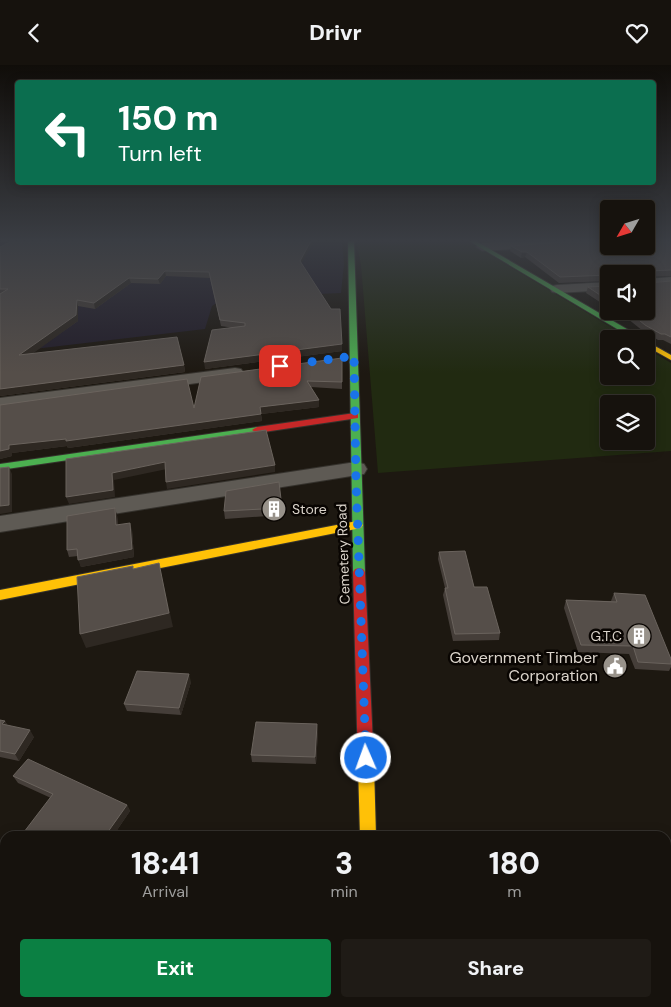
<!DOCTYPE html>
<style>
:root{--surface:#16120d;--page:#1f1b16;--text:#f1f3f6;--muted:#9e9e9d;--line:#35322e;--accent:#0b8043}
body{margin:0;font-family:"DM Sans",sans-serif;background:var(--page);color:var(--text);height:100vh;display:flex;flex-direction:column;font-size:19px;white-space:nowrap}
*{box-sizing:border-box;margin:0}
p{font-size:16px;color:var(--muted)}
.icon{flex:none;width:28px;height:28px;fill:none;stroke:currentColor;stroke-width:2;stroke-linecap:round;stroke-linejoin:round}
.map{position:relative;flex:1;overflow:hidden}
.sheet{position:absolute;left:0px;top:766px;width:671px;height:176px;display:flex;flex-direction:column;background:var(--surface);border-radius:15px 15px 0 0;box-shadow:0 2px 12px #0003,0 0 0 1px var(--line)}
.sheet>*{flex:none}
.hud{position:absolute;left:15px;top:15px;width:641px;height:105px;border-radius:5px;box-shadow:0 2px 12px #0003,0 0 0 1px var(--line);background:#0b6e4f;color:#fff;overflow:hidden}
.needle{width:32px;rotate:231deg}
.tools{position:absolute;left:600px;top:135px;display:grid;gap:10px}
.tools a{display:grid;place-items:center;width:55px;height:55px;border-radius:5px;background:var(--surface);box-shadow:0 2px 12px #0003,0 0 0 1px var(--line);font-size:25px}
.pin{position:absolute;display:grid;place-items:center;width:42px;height:42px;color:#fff;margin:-21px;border-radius:10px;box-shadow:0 2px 8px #0006}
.me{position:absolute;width:55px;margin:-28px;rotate:358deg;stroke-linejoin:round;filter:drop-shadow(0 0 4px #0008)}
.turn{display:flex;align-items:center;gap:18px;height:105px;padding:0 20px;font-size:22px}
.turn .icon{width:65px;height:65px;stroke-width:2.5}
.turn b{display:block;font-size:35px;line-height:42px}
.eta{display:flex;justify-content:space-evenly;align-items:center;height:85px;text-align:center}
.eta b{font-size:30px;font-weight:800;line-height:35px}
.action{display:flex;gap:10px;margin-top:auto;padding:10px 20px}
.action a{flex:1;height:58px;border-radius:5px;background:var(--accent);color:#fff;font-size:20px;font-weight:800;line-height:58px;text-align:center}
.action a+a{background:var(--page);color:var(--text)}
header{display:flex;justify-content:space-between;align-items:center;height:65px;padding:0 20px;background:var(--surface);font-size:22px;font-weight:800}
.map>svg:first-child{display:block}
.industrial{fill:#231e2a}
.green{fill:#212a11;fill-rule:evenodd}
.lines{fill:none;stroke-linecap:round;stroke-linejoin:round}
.street-casing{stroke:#35322d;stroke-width:2}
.fast-casing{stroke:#35322d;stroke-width:2}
.slow-casing{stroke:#35322d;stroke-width:2}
.jam-casing{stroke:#35322d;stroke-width:2}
.street{fill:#5e5a54;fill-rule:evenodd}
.fast{fill:#4caf50;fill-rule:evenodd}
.slow{fill:#ffc107;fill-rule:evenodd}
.jam{fill:#c62828;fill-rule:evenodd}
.wall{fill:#453e39}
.shaded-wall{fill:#2e2822}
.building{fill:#554e49;stroke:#6a635d}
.route{stroke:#1a73e8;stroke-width:9;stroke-dasharray:0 16.2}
.labels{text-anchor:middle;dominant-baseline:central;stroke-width:5;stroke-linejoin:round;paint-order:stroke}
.poi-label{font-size:14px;fill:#dbd4cb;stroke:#090502;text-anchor:start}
.street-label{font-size:14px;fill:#dbd4cb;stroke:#090502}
.near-poi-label{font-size:16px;fill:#dbd4cb;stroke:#090502;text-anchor:end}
</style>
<header><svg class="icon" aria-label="back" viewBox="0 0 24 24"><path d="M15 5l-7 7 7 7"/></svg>Drivr<svg class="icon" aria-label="heart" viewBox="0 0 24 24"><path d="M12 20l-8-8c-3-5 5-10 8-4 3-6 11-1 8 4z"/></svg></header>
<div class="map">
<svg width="671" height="942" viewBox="0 0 671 942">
<rect width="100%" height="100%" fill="#1d1811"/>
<!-- industrial -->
<path class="industrial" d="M0,176H342L344,199L341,228L225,233L212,241L205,264L0,288Z"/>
<!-- green -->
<path class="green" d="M356,176H467L631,274H609V311H646V283L671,298V386L378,408L361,200ZM609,339H646V376H609Z"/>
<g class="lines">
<defs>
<path id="street" d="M514,176H580L574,180L482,186L476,182L482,178Z
M671,212V220L646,222V214Z
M609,217V225L557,228L552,227L550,224L552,221L557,220Z
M235,303L241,304L244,308L241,312L0,345V333Z
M356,397L364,399L367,404L364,409L0,467V451Z"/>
<path id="fast" d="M348,176H354L365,507L363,510H355L353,507Z
M469,176H476L644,274H634Z
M257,362L262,365L260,367L0,405V399Z
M365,938H385L386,942H366Z"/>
<path id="slow" d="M646,276L671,290V295L646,281Z
M357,456L363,460L361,463L0,535V525Z
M366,694L372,696L374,701L376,771H360L358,701L360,696Z"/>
<path id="jam" d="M355,348L358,349V353L257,368L252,365L257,362Z
M359,503L363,504L365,507L374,701L372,706L366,708L360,706L358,701L353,507L355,504Z"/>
</defs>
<!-- street casing -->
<use href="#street" class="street-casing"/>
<!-- fast casing -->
<use href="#fast" class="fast-casing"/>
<!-- slow casing -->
<use href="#slow" class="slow-casing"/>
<!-- jam casing -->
<use href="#jam" class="jam-casing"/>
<!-- street -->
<use href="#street" class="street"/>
<!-- fast -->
<use href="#fast" class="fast"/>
<!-- slow -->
<use href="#slow" class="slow"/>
<!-- jam -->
<use href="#jam" class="jam"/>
</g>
<!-- wall -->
<path class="wall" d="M12,176H313V178L301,198L342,279V286L205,304L234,263L221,261L210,213L166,211L160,219L131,218L95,244L78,241V256L32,288L184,300L185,307L0,331V182Z
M671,176V211L647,212L609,209V216L559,218L525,192L521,193L510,186L511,181Z
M671,216V279L663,275H658L643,266L618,246H646L648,218Z
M609,221V243L586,228L588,222Z
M342,293V324L311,322L319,342L261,349L262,356L68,383L67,381L12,388V391L0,394V340L194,343Z
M279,417L282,450L225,454L224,446Z
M117,450L118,460L132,465L134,492L81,502L78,491L69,492L67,485Z
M439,487L474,522L500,568L499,575L453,576L443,530L445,523L438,494Z
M614,528L671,594V602L669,606L635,604L629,589L578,587L564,543L566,535L611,536Z
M191,617L181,650L127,646L124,639Z
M0,655L5,656L8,661L34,672L19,696L0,692Z
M318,666L316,699L252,697L251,690Z
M13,711L127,740L130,746L113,771H27L24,767L51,733L18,718Z"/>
<!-- shaded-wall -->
<path class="shaded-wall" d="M311,176H313V178L300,201V196Z
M522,187H527L525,192L521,193Z
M165,206L166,211L160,219L158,214Z
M129,213L131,218L95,244L94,238Z
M77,235L78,241V256L21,297L19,290Z
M342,279V286L205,304L204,297Z
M184,300L185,307L0,331V324Z
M319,335V342L261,349L262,356L68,383L67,381L12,388V391L0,394V386L9,380L260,342Z
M165,397L167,404L114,415L115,432L69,439L66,432L112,408Z
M275,400V407L167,424L166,417Z
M9,402L12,409V447L0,449V441Z
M115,443L117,450L118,467L116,460Z
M130,458L132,465L134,492L81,502L78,495Z
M159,498L173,562L86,583L80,569Z
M189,609L191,617L181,650L179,643Z
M5,656L9,663L2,659Z
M317,659L318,666L316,699L315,692Z
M30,665L34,672L19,696L15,689Z
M127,740L130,746L113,771H105Z
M5,862V875L0,882V869Z"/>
<!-- building -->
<path class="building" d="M12,176H311L300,196L331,244H340L342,279L204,297L212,265L245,261V258L220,255L209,207L165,206L158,214L129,213L94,238L77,235L76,250L19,290L177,272L184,300L0,324V229L8,224H0V182Z
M576,176H609V181H646V176H671V205L648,206L646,215V209H609V210L560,212L527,187H522L511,181Z
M646,216L648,218L671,216V272L665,269H661L645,260L628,246H646Z
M609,221V236L588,222Z
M342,293V317L307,316L319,335L260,342L261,349L66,376V374L9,380V384L0,386V340L187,314L194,343L201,312Z
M266,365L275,400L166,417L165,397L112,408L113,425L66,432V394Z
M9,402V440L0,441V403Z
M279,417L282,443L224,446L226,426Z
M115,443L116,460L130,458L132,484L78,495L77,484L67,485V451Z
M465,486L474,522H487L500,568L455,569L445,523H448L439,487Z
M159,498L169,548L80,569L77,512L133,501V504Z
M614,528L645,530L671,594V599L638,597L633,581L581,580L566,535L617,537Z
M137,606L189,609L179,643L124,639Z
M0,655L5,656L2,659L30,665L15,689L0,686Z
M256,657L317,659L315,692L251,690Z
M28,694L127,740L105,771H33L24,767L53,729L13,711Z
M0,836L5,839V862L0,869Z
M45,938H205L213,942H43Z"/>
<!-- sky -->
<linearGradient id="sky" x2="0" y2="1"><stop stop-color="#100d09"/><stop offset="0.57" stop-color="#3a3d43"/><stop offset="1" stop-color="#3a3d43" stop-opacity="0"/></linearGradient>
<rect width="671" height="308" fill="url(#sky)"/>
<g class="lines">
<!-- route -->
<path class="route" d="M280,301L354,291L356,415L366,693"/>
</g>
<!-- icons -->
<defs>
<symbol id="building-disc" viewBox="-11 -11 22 22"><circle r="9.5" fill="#98928a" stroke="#090502"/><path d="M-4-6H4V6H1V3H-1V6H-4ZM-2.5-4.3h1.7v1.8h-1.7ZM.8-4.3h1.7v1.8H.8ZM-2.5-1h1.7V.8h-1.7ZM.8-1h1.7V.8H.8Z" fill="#fff"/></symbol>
<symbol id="civic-disc" viewBox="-11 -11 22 22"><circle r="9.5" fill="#98928a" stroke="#090502"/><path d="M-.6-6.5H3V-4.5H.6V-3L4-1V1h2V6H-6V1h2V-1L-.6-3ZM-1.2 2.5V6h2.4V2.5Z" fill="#fff"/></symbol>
</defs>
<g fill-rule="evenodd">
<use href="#building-disc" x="260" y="430" width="28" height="28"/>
<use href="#building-disc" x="625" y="557" width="28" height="28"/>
<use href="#civic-disc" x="601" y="587" width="28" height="28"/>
</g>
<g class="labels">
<!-- poi labels -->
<g class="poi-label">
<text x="292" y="444">Store</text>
<text x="622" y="571" text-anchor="end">G.T.C</text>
</g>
<!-- street labels -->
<g class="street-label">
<text transform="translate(343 489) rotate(-92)">Cemetery Road</text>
</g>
<!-- near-poi labels -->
<g class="near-poi-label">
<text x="598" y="592">Government Timber<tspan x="598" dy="18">Corporation</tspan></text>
</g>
</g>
</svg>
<div class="tools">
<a><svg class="needle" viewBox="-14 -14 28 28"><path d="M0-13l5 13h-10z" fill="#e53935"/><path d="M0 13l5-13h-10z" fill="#9e9e9d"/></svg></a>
<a><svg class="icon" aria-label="sound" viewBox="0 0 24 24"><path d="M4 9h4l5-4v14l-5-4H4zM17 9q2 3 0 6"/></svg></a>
<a><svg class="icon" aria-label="search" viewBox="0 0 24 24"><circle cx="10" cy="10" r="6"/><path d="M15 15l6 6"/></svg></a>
<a><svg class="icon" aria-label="layers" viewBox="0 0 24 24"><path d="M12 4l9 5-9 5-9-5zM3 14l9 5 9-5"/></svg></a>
</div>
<div class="pin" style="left:280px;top:301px;background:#d93025"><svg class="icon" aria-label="arrive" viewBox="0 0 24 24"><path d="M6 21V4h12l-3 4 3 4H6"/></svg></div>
<svg class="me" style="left:366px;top:693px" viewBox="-20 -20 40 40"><circle r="17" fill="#1a73e8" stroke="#fff" stroke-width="3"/><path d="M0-11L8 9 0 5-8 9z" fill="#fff"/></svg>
<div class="hud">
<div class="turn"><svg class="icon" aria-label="left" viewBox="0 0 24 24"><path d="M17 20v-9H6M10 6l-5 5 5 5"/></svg><div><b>150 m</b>Turn left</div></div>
</div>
<section class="sheet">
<div class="eta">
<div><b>18:41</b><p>Arrival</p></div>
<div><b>3</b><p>min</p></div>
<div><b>180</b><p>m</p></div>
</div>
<div class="action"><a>Exit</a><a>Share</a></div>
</section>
</div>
